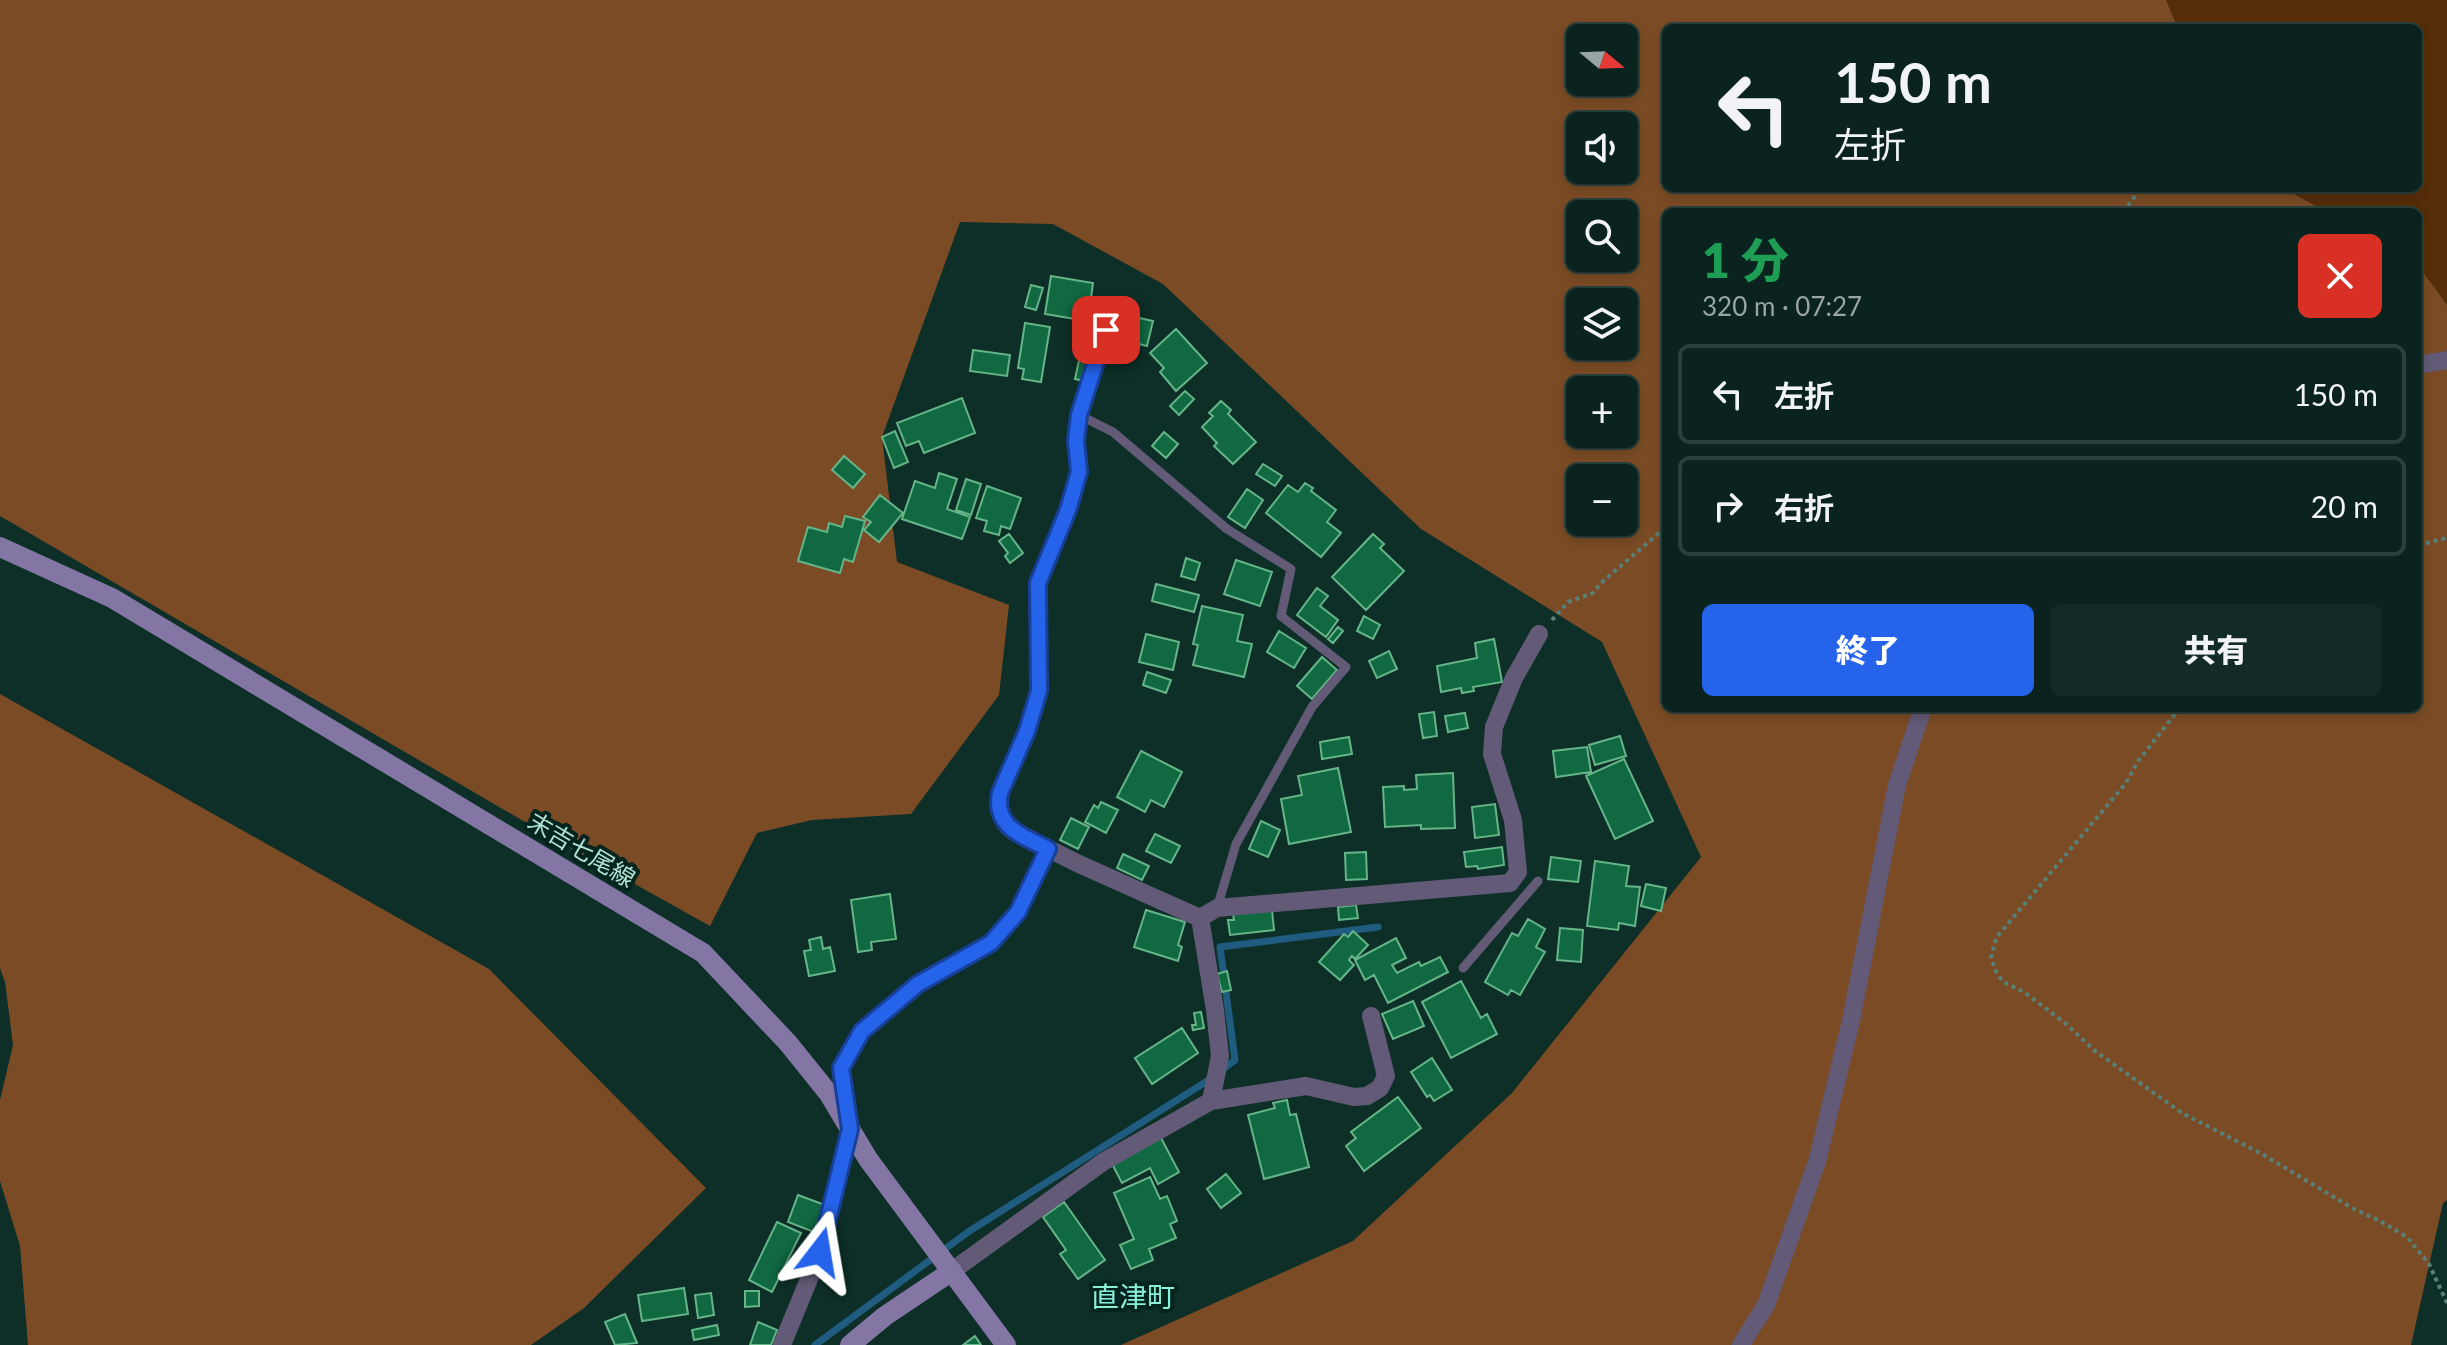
<!DOCTYPE html>
<html lang="ja">
<meta charset="utf-8">
<style>
:root{--surface:#0a231e;--page:#132b27;--text:#f1f3f6;--muted:#99a4a4;--line:#2a403c;--accent:#2563eb}
body{margin:0;font-family:Lato,"Noto Sans JP",sans-serif;background:var(--page);color:var(--text);height:100vh;display:flex;flex-direction:column;font-size:30px;white-space:nowrap}
*{box-sizing:border-box;margin:0}
p{font-size:26px;color:var(--muted)}
.icon{flex:none;width:44px;height:44px;fill:none;stroke:currentColor;stroke-width:2;stroke-linecap:round;stroke-linejoin:round}
.map{position:relative;flex:1;overflow:hidden}
.details{position:absolute;left:1662px;top:208px;width:760px;height:504px;display:flex;flex-direction:column;background:var(--surface);border-radius:12px;box-shadow:0 4px 12px #0003,0 0 0 2px var(--line)}
.details>*{flex:none}
.guide{position:absolute;left:1662px;top:24px;width:760px;height:168px;border-radius:12px;box-shadow:0 4px 12px #0003,0 0 0 2px var(--line);background:#0a231e;color:var(--text);overflow:hidden}
.needle{width:52px;rotate:109deg}
.tools{position:absolute;left:1566px;top:24px;display:grid;gap:16px}
.tools a{display:grid;place-items:center;width:72px;height:72px;border-radius:12px;background:var(--surface);box-shadow:0 4px 12px #0003,0 0 0 2px var(--line);font-size:40px}
.pin{position:absolute;display:grid;place-items:center;width:68px;height:68px;color:#fff;margin:-34px;border-radius:16px;box-shadow:0 4px 12px #0006}
.me{position:absolute;width:88px;margin:-44px;rotate:14deg;stroke-linejoin:round;filter:drop-shadow(0 0 6px #0008)}
.turn{display:flex;align-items:center;gap:28px;height:168px;padding:0 40px;font-size:36px}
.turn .icon{width:104px;height:104px;stroke-width:2.5}
.turn b{display:block;font-size:56px;line-height:68px}
.round{display:grid;place-items:center;flex:none;width:84px;height:84px;border-radius:12px;background:var(--page)}
.overview{display:flex;align-items:center;justify-content:space-between;height:136px;padding:0 40px}
h1{font-size:48px;font-weight:800;line-height:60px;color:#1e9e55}
.button{display:flex;gap:16px;margin-top:auto;padding:16px 40px}
.button a{flex:1;height:92px;border-radius:12px;background:var(--accent);color:#fff;font-size:32px;font-weight:800;line-height:92px;text-align:center}
.button a+a{background:var(--page);color:var(--text)}
ul{padding:0;list-style:none}
li{display:flex;align-items:center;gap:24px;height:100px;margin:0 16px 12px;padding:0 24px;border:4px solid var(--line);border-radius:12px}
li div{flex:1}
li b{display:block;font-size:30px}
li em{font-style:normal}
.map>svg:first-child{display:block}
.green{fill:#562d09}
.forest{fill:#7a4b25;fill-rule:evenodd}
.lines{fill:none;stroke-linecap:round;stroke-linejoin:round}
.stream{stroke:#205c7f;stroke-width:7}
.building{fill:#106941;stroke:#66b588;stroke-width:2}
.path{stroke:#588077;stroke-width:4;stroke-dasharray:4 4;stroke-linecap:butt}
.lane{stroke:#625a77;stroke-width:9}
.street{stroke:#625a77;stroke-width:18}
.secondary{stroke:#8376a4;stroke-width:20}
.route-casing{stroke:#184099;stroke-width:20}
.route{stroke:#2563eb;stroke-width:14}
.labels{text-anchor:middle;dominant-baseline:central;stroke-width:8;stroke-linejoin:round;paint-order:stroke}
.street-label{font-size:24px;fill:#b1e0d4;stroke:#03251e}
.quarter-label{font-size:28px;fill:#88f0d8;stroke:#03251e}
</style>
<div class="map">
<svg width="2447" height="1345" viewBox="0 0 2447 1345">
<rect width="100%" height="100%" fill="#0d2f28"/>
<!-- green -->
<path class="green" d="M2166,0H2447V305L2418,265V212H2327L2283,188H2418V28H2178Z"/>
<!-- forest -->
<path class="forest" d="M0,0H2166L2178,28H1666V188H2283L2327,212H1666V708H2418V265L2447,305V1200L2443,1203L2411,1345H1121L1353,1241L1512,1093L1701,857L1602,642L1421,529L1163,284L1053,224L960,222L882,437L897,562L1009,605L999,695L911,814L812,820L757,833L710,926L556,840L0,516ZM1580,38H1624V82H1580ZM1580,126H1624V170H1580ZM1580,214H1624V258H1580ZM1580,302H1624V346H1580ZM1580,390H1624V434H1580ZM1580,478H1624V522H1580Z
M0,694L489,969L706,1188L584,1308L531,1345H28L20,1246L0,1181V1100L13,1045L5,982L0,968Z"/>
<g class="lines">
<!-- stream -->
<path class="stream" d="M1222,1070L1235,1060L1220,947L1378,927
M815,1345L968,1232L1212,1078"/>
</g>
<!-- building -->
<path class="building" d="M1051,276L1093,283L1091,298L1103,300L1099,323L1045,314Z
M1031,285L1043,288L1036,310L1025,307Z
M1117,313L1153,321L1147,346L1111,337Z
M1025,323L1050,327L1041,382L1022,379L1024,369L1018,368Z
M1176,329L1207,363L1176,391L1160,372L1164,368L1150,353Z
M1086,345L1095,347L1088,382L1075,379L1081,351L1085,352Z
M973,350L1010,355L1007,376L970,371Z
M1185,391L1194,399L1179,415L1170,406Z
M962,398L975,433L924,453L919,441L906,446L897,423Z
M1221,401L1231,410L1228,414L1256,442L1233,464L1214,446L1217,443L1202,427L1213,416L1209,413Z
M895,431L908,462L894,468L882,437Z
M1164,432L1178,444L1166,458L1152,446Z
M844,456L865,474L853,488L832,470Z
M1263,464L1282,476L1275,486L1256,474Z
M939,473L957,479L947,509L970,517L962,539L902,519L915,481L935,488Z
M966,479L981,484L971,515L956,510Z
M1305,483L1313,488L1311,491L1336,510L1327,522L1341,533L1321,557L1266,513L1288,485L1298,492Z
M987,486L1021,498L1010,529L1001,526L999,535L984,531L987,521L976,518Z
M1247,489L1263,500L1245,528L1228,517Z
M880,495L903,513L879,542L864,530L871,522L863,517Z
M845,516L865,521L853,562L844,559L840,573L798,561L808,527L827,532L829,523L842,527Z
M1009,534L1023,553L1010,563L1005,556L1008,553L999,541Z
M1373,534L1384,544L1380,548L1404,571L1366,610L1332,577Z
M1186,558L1200,563L1195,580L1181,576Z
M1236,560L1272,572L1260,606L1224,594Z
M1156,584L1199,595L1194,612L1152,601Z
M1317,588L1328,596L1320,606L1338,620L1326,637L1297,615Z
M1202,606L1243,615L1237,641L1252,644L1244,677L1193,665L1198,645L1193,644Z
M1364,616L1380,625L1373,639L1357,631Z
M1338,627L1343,631L1333,643L1328,639Z
M1279,631L1306,648L1294,668L1267,652Z
M1146,634L1179,642L1173,670L1139,662Z
M1494,639L1502,682L1473,687L1474,691L1462,693L1461,688L1441,692L1437,666L1477,658L1475,643Z
M1389,651L1397,669L1377,678L1369,661Z
M1322,657L1337,670L1312,699L1297,686Z
M1147,672L1171,680L1166,693L1143,685Z
M1434,712L1437,736L1423,738L1419,714Z
M1465,713L1468,728L1448,732L1445,716Z
M1620,736L1626,756L1595,765L1589,745Z
M1349,737L1352,754L1322,759L1320,742Z
M1587,747L1591,772L1556,777L1553,751Z
M1141,751L1182,772L1164,807L1151,800L1145,812L1117,797Z
M1624,759L1653,821L1615,839L1586,776Z
M1338,768L1351,832L1289,844L1281,799L1302,795L1298,776Z
M1453,773L1455,828L1421,829V825L1385,827L1383,787L1404,786V790L1417,789L1416,775Z
M1101,802L1118,810L1106,833L1085,822L1094,805L1098,808Z
M1495,804L1499,835L1475,838L1472,807Z
M1071,818L1089,827L1078,849L1060,840Z
M1261,821L1280,830L1268,857L1249,849Z
M1155,834L1180,846L1171,863L1146,851Z
M1502,847L1504,865L1478,869L1477,866L1466,867L1464,852Z
M1366,852L1367,879L1346,880L1345,853Z
M1123,854L1149,866L1142,880L1117,868Z
M1551,857L1581,861L1578,882L1548,879Z
M1595,861L1629,866L1626,886L1640,887L1635,926L1619,923L1618,930L1587,926Z
M1646,884L1666,888L1661,911L1641,906Z
M890,894L896,939L871,942L872,950L858,952L851,900Z
M1356,905L1358,918L1339,920L1338,907Z
M1146,910L1185,922L1178,945L1182,947L1178,961L1134,947Z
M1272,910L1274,930L1230,935L1228,920H1234L1233,914Z
M1528,919L1545,929L1536,947L1545,952L1520,995L1511,990L1508,995L1485,982L1512,933L1518,936Z
M1560,928L1583,930L1581,962L1557,960Z
M1353,931L1368,945L1355,959L1352,956L1349,960L1354,965L1340,980L1319,962L1344,934L1348,937Z
M821,937L823,949L830,947L835,971L809,976L804,951L811,950L809,940Z
M1396,938L1406,958L1392,965L1397,973L1419,962L1421,966L1440,957L1448,972L1388,1003L1374,975L1365,980L1355,960Z
M1227,971L1231,990L1222,992L1217,974Z
M1461,981L1481,1018L1487,1014L1497,1034L1451,1058L1422,1002Z
M1413,1001L1424,1026L1393,1039L1382,1014Z
M1201,1012L1204,1028L1193,1030L1192,1025H1196L1194,1013Z
M1182,1028L1198,1053L1152,1084L1135,1058Z
M1432,1058L1452,1090L1434,1101L1430,1095L1427,1097L1411,1072Z
M1398,1097L1421,1128L1364,1171L1346,1146L1356,1138L1351,1132Z
M1287,1100L1290,1115L1296,1114L1309,1167L1264,1179L1248,1115L1275,1108L1273,1103Z
M1160,1136L1179,1172L1158,1184L1150,1168L1122,1183L1111,1162Z
M1226,1174L1241,1193L1221,1208L1207,1189Z
M1150,1177L1160,1199L1167,1196L1177,1221L1170,1224L1176,1238L1149,1249L1153,1260L1131,1269L1120,1245L1134,1239L1114,1193Z
M798,1195L825,1205L814,1232L788,1222Z
M1064,1202L1105,1260L1078,1279L1060,1254L1066,1250L1043,1217Z
M777,1222L801,1233L772,1292L749,1280Z
M684,1288L688,1314L642,1321L638,1295Z
M745,1291H759V1306L745,1307Z
M711,1293L714,1315L698,1318L695,1295Z
M625,1314L637,1343L615,1345L605,1322Z
M758,1322L777,1330L771,1345H750Z
M717,1325L719,1335L694,1340L692,1330Z
M975,1336L981,1345H963Z"/>
<g class="lines">
<!-- path -->
<path class="path" d="M2123,212L2141,188
M2418,545L2447,538
M1552,620L1568,602L1593,593L1601,583L1666,527
M2180,708L2138,761L2126,783L1996,938L1991,958L1998,976L2007,984L2024,992L2065,1023L2095,1051L2182,1113L2262,1154L2354,1209L2380,1221L2407,1237L2429,1264L2447,1303"/>
<!-- lane -->
<path class="lane" d="M1106,330L1079,415L1113,432L1227,529L1291,569L1281,616L1346,667L1312,707L1236,844L1217,908
M1463,968L1538,881"/>
<!-- street -->
<path class="street" d="M2418,365L2447,360
M1079,415L1076,441L1079,472L1068,510L1038,583L1039,691L1027,731L1000,793C997,809 1000,821 1013,831L1079,864L1200,918L1215,1010L1220,1056L1211,1101
M1200,918L1217,908L1510,883L1518,872L1513,820L1492,754L1494,727L1514,678L1539,634
M952,1271L1103,1162L1211,1101L1306,1086L1354,1097L1367,1096L1380,1088L1386,1076L1371,1016
M782,1345L820,1252L850,1129L841,1068L862,1031L918,984L991,943L1018,912L1048,849
M1741,1345L1766,1305L1817,1162L1851,1021L1897,785L1923,708"/>
<!-- secondary -->
<path class="secondary" d="M0,547L112,598L703,953L788,1043L829,1094L868,1159L1006,1345
M850,1345L885,1316L952,1271"/>
</g>
<g class="lines">
<defs>
<path id="route" d="M820,1252L850,1129L841,1068L862,1031L899,1000L918,984L991,943L1018,912L1048,849C1023,836 993,827 1000,793L1027,731L1039,691L1038,583L1068,510L1079,472L1076,441L1079,415L1106,330"/>
</defs>
<!-- route casing -->
<use href="#route" class="route-casing"/>
<!-- route -->
<use href="#route" class="route"/>
</g>
<g class="labels">
<!-- street labels -->
<g class="street-label">
<text transform="translate(582 849) rotate(31)">末吉七尾線</text>
</g>
<!-- quarter labels -->
<g class="quarter-label">
<text x="1133" y="1296">直津町</text>
</g>
</g>
</svg>
<div class="tools">
<a><svg class="needle" viewBox="-14 -14 28 28"><path d="M0-13l5 13h-10z" fill="#e53935"/><path d="M0 13l5-13h-10z" fill="#99a4a4"/></svg></a>
<a><svg class="icon" aria-label="sound" viewBox="0 0 24 24"><path d="M4 9h4l5-4v14l-5-4H4zM17 9q2 3 0 6"/></svg></a>
<a><svg class="icon" aria-label="search" viewBox="0 0 24 24"><circle cx="10" cy="10" r="6"/><path d="M15 15l6 6"/></svg></a>
<a><svg class="icon" aria-label="layers" viewBox="0 0 24 24"><path d="M12 4l9 5-9 5-9-5zM3 14l9 5 9-5"/></svg></a>
<a>+</a>
<a>−</a>
</div>
<div class="pin" style="left:1106px;top:330px;background:#d93025"><svg class="icon" aria-label="arrive" viewBox="0 0 24 24"><path d="M6 21V4h12l-3 4 3 4H6"/></svg></div>
<svg class="me" style="left:820px;top:1252px" viewBox="-20 -20 40 40"><path d="M0-17L14 15 0 8-14 15z" fill="#2563eb" stroke="#fff" stroke-width="4"/></svg>
<div class="guide">
<div class="turn"><svg class="icon" aria-label="left" viewBox="0 0 24 24"><path d="M17 20v-9H6M10 6l-5 5 5 5"/></svg><div><b>150 m</b>左折</div></div>
</div>
<section class="details">
<div class="overview"><div><h1>1 分</h1><p>320 m · 07:27</p></div><a class="round" style="background:#d93025;color:#fff"><svg class="icon" aria-label="close" viewBox="0 0 24 24"><path d="M6 6l12 12M18 6L6 18"/></svg></a></div>
<ul>
<li><svg class="icon" aria-label="left" viewBox="0 0 24 24"><path d="M17 20v-9H6M10 6l-5 5 5 5"/></svg><div><b>左折</b></div><em>150 m</em></li>
<li><svg class="icon" aria-label="right" viewBox="0 0 24 24"><path d="M7 20v-9h11M14 6l5 5-5 5"/></svg><div><b>右折</b></div><em>20 m</em></li>
</ul>
<div class="button"><a>終了</a><a>共有</a></div>
</section>
</div>
